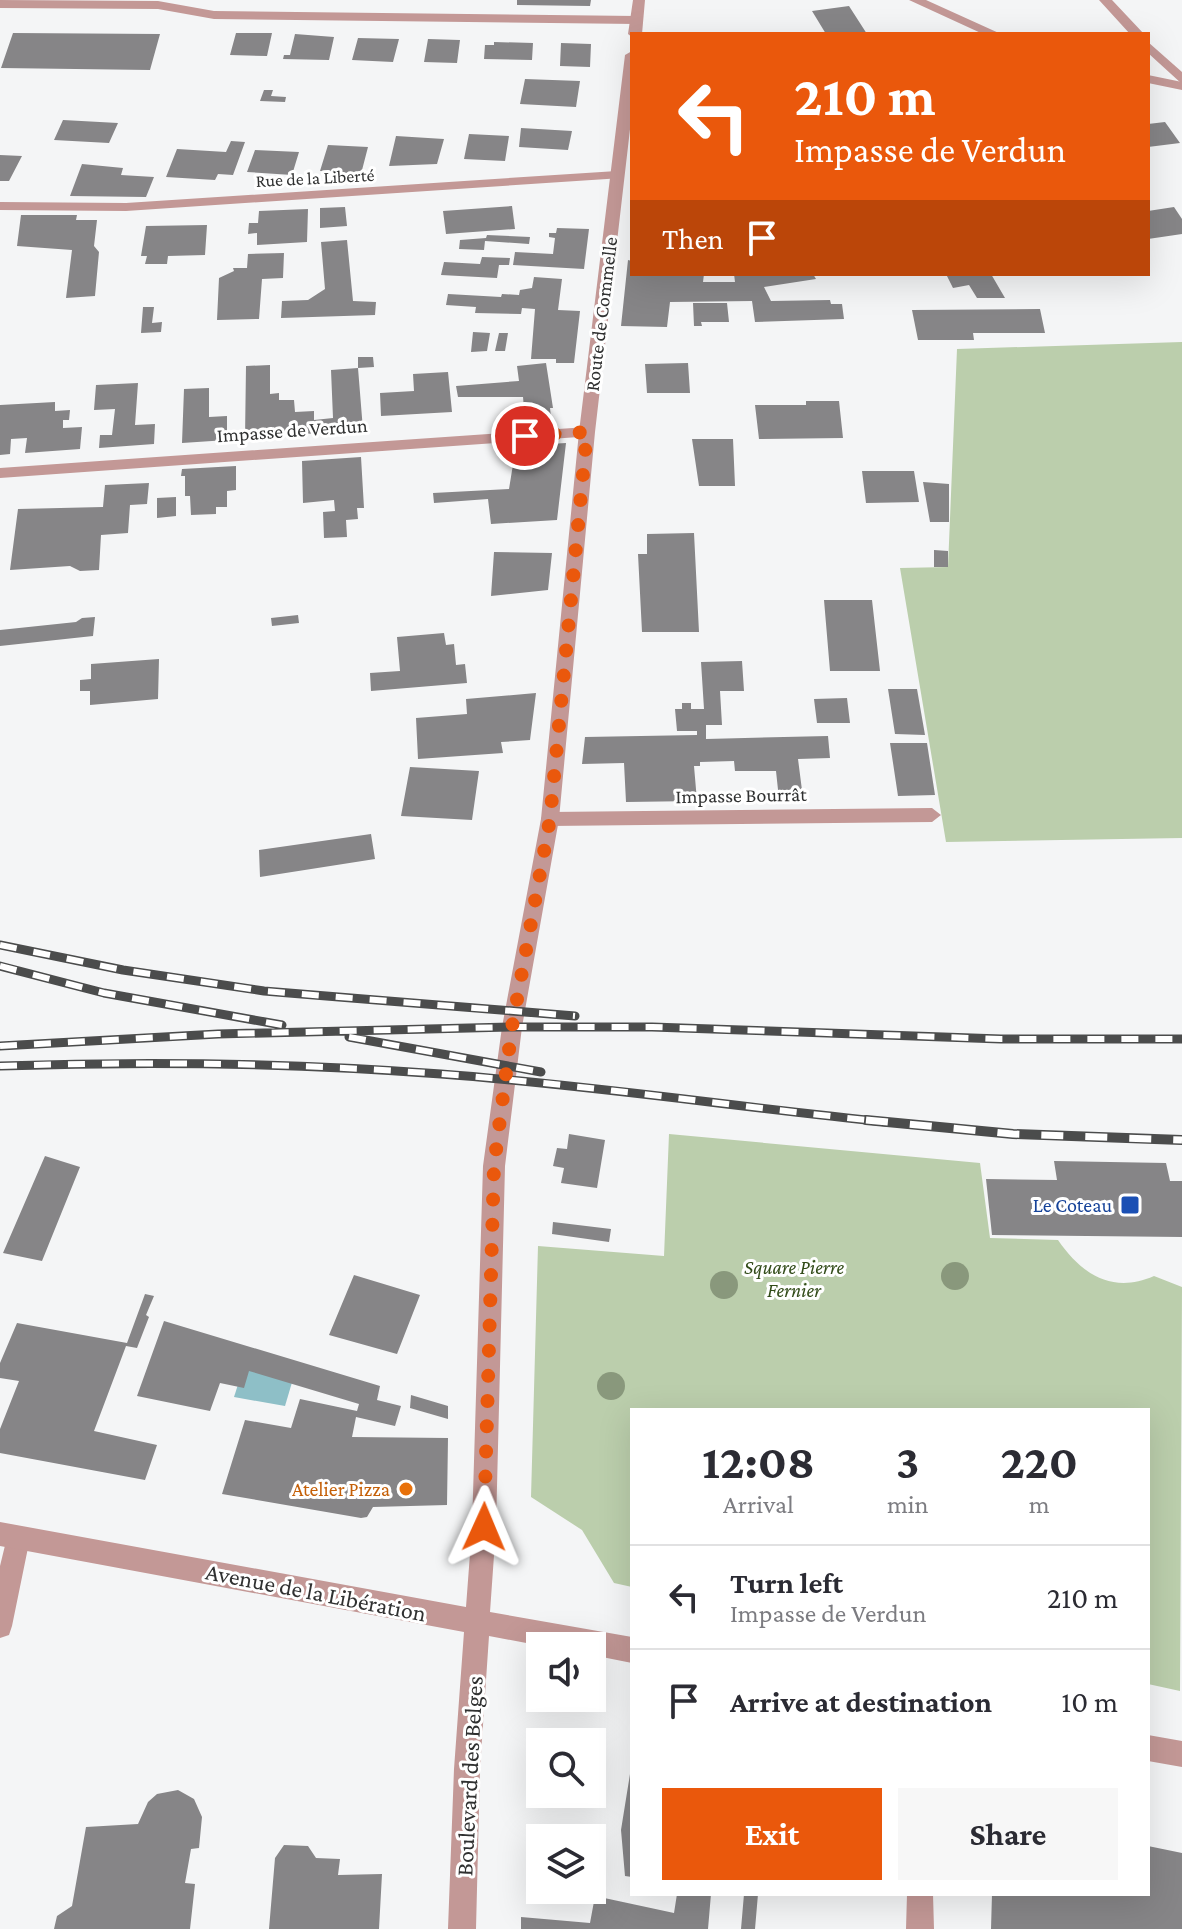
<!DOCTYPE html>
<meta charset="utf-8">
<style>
:root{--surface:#fff;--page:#f7f7f7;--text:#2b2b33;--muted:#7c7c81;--line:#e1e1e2;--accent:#ea580c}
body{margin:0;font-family:"Crimson Pro",serif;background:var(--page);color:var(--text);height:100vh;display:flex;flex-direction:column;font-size:30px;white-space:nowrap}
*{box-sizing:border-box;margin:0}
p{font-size:26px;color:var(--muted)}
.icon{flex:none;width:44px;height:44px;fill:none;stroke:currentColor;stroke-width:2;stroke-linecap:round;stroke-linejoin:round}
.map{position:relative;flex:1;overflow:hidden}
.details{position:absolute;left:630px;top:1408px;width:520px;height:488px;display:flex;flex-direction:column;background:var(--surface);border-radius:0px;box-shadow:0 8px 32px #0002}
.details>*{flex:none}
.guide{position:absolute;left:630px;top:32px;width:520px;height:244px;border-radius:0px;box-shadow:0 8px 32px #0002;background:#ea580c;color:#fff;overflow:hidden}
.tools{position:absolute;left:526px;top:1632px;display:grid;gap:16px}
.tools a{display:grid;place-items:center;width:80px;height:80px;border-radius:0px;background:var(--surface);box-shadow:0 8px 32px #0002;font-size:40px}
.pin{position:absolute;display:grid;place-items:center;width:68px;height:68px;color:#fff;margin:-34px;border:4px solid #fff;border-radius:50%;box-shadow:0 2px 8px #0007}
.me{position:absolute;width:88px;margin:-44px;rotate:1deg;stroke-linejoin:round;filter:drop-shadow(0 0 6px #0008)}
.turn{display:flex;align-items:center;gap:28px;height:168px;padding:0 32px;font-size:36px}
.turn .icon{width:104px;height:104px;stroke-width:2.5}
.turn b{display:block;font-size:56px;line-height:68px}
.then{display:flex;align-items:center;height:76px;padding:0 32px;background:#0003;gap:16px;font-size:30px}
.eta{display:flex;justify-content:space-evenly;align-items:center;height:136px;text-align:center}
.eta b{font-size:48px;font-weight:700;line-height:56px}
.action{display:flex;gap:16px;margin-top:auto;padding:16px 32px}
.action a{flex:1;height:92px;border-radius:0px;background:var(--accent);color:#fff;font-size:32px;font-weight:700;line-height:92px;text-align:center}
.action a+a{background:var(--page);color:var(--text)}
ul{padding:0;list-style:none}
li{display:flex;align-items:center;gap:24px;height:104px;padding:0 32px;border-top:2px solid var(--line)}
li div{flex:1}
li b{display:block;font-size:30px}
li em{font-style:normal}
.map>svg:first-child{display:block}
.green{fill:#bbceac}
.water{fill:#8ebfc7}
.building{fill:#868587}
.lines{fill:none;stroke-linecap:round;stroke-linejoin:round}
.minor{fill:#c39896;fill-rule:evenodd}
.tertiary{fill:#c39896;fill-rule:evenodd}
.rail-far1-casing{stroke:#4b4c4c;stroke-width:9}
.rail-casing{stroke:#4b4c4c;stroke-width:10}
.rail-far1{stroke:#fff;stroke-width:6;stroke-dasharray:17;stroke-linecap:butt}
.rail{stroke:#fff;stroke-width:7;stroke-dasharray:22;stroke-linecap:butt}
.tree{fill:#89987c}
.route{stroke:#ea580c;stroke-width:14;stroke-dasharray:0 25.2}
.transit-dot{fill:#1a4fb4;stroke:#fff;stroke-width:3}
.food-dot{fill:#e8710a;stroke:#fff;stroke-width:3}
.labels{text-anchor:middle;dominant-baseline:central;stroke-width:6;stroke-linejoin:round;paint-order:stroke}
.far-street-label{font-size:18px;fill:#303131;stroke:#fff}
.street-label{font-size:20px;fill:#303131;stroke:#fff}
.transit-label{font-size:20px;fill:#164399;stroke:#fff;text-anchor:end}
.park-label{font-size:20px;font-style:italic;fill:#314b18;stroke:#fff}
.food-label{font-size:20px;fill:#c56008;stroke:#fff;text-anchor:end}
.near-street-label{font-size:24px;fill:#303131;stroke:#fff}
</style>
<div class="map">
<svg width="1182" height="1929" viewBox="0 0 1182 1929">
<rect width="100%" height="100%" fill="#f4f5f6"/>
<!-- green -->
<path class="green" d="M1182,342V838L946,842L900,568L948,567L957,349Z
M669,1134L980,1163L990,1238L1058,1240C1082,1275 1113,1294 1154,1276L1182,1287L1180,1691L1148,1684V1410H632V1587L614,1583L582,1530L531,1497L538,1246L664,1256Z"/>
<!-- water -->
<path class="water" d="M243,1369L293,1379L285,1406L234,1397Z"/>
<!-- building -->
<path class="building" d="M517,0H591L590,6L517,5Z
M849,6L867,34H826L812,11Z
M13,33L160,34L150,70L1,68Z
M236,33H272L267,56L230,55Z
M295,34L334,37L329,60L283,59L284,55H290Z
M358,38L399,39L393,62L352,60Z
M428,39L460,40L457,63L424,62Z
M494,42L533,43L532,60L484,59L485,45H494Z
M561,43L591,44L590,67L560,66Z
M525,79L580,81L576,107L520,104Z
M264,90H273L271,96L286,97L285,102L260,101Z
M63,120L118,123L109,143L54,140Z
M1165,122L1180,143L1148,147V124Z
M521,128L572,131L568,150L519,147Z
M469,134L509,136L505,161L464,159Z
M396,136L444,139L437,164L389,166Z
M231,141L245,142L233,175L218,174L215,180L166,177L177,149L226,152Z
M328,145L368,147L361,174L320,171Z
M255,150L299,152L292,175L247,172Z
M0,155L22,156L9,181H0Z
M82,164L123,168L121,175L154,177L146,197L70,196Z
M512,206L515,229L446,234L443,211Z
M345,207L347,226L320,228V208Z
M1174,207L1182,219V234L1148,239V211Z
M308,209L307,242L257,245V233L248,234L249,223H258L259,211Z
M21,215H77L76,220H97L94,246L99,252L95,296L66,298L72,250L17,246Z
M207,225L205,255L168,256L167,264H145L147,256H141L146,226Z
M557,228L589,229L584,269L513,265L515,252L553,254L555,238L549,237V233H556Z
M487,235L530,237L529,244L485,241L484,250L459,249L460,240L486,238Z
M347,240L353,301L376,302L375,315L281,318L282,301L308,300L325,289L321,242Z
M284,253L283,278L262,279L259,319L217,320L219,278L234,271L233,268H247L248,254Z
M482,257L510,258L509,265H499L497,278L441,275L444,262L480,264Z
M628,260L632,261V274H704L703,282H735L734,274H813L816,279L764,287L771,301L830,300L831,304H842L844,319L755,322L752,301L670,302L667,327L621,326Z
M946,274H991L1005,298H977L969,285L953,288Z
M534,277L562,279L558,310L580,311L574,363H556V359H531L535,309L522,308L521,314L475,313L476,307L446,305L448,294L501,297L502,294L519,295L520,290L532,288Z
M693,303H727L729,322H701L702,326H694Z
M143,307H154L152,323L162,322L161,332L141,333Z
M1040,309L1045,333H973L974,340H918L912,310Z
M473,332L490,333L487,351L471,352Z
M499,333H508L505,351H495Z
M358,357H373L374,367L358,368L363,430L245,438L246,366L270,365V394L279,393V400H294L295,412L314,411V420L333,418L331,370L358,368Z
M546,363L553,408H550L551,417L525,419L523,397H458L456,386L519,381L517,366Z
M688,363L690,393H647L645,364Z
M448,372L452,412L381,416L380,393L414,391L413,374Z
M138,383L135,425L155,424L154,444L99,448L100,435H112L115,409L94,410L96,385Z
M209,388V417L227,416V440L182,443L184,389Z
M806,401H839L843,438L759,439L755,405H806Z
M55,402V411L70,410L69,420H63V428L82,427L80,449L25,453L27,438L11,439L10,454L0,455V405Z
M692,439H733L735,486H699Z
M566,443L557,520L491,524L488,499L434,503L433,493L509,489L516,446Z
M361,457L364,508H357L358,519L346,520L347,537L324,538L323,512L335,511L334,500L303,503L302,461Z
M236,466V490L227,491V507H216V514L191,515L190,496H185V476H181L182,469Z
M862,471H914L919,502L866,503Z
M923,482L949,484V522H930Z
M149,483L147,504L130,505L128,533L101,535L99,570L80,571L70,566L10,570L18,509L103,507L105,485Z
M176,497V516L157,518V498Z
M694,533L699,632H642L638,554H647V534Z
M934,550L948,551V567H934Z
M494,552L552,553L548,590L491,596Z
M824,600H872L880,671H830Z
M298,615L299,623L272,626L271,618Z
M95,617L93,636L0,646V630L76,622L82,618Z
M444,633L446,645L454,644L456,665L465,664L467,683L371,691L370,673L400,671L397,637Z
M159,659L158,699L90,705V691H80V680L91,679V664Z
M742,661L744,691H720L722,725H706V739L828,736L830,758L798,759L803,798L779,799L776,771H735L734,761L700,762V766H694L697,801L626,802L624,763L582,764L585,737L697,735V731H677L675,709H682V703H691V709H704L701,662Z
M888,689H917L925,735L895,734Z
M536,693L530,740L501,742L503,753L418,759L416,718L467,714L466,699Z
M847,698L850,723H817L814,699Z
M890,743H927L935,795L898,796Z
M410,767L479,771L472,820L401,816Z
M371,834L375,859L260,877L259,850Z
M569,1134L605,1140L597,1188L561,1183L564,1168L553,1166L557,1148L567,1149Z
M45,1156L80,1167L42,1261L3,1253Z
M1054,1161L1166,1163L1170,1181H1182V1237L992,1235L986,1179L1057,1180Z
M553,1222L611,1229L609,1242L552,1234Z
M354,1275L420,1295L397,1354L329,1335Z
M145,1294L154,1296L146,1315L149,1317L137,1348L126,1346L94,1431L157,1445L145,1480L0,1453V1429L19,1381L0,1378V1363L17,1323L127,1343Z
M164,1321L380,1386L377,1400L401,1406L395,1426L356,1417L352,1437L448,1438L447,1505L373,1507L367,1517L361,1518L222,1494L245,1420L291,1428L300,1399L357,1411L359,1404L249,1371L244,1388L220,1383L210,1411L137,1396Z
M411,1395L448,1406V1419L410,1408Z
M630,1774H632V1877L625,1876L621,1830Z
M178,1790L194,1799L202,1817L199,1848L191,1849L185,1883L195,1884L190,1929H54L57,1916L72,1906L86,1827L138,1824L148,1802L157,1794Z
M284,1845L308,1846L316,1858L340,1859L338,1875L382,1874L379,1929H269L275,1858Z
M1148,1846L1182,1853V1929H991L992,1894H1148Z
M677,1894H711L708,1929H521V1917L590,1923L595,1896L674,1913Z
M744,1894H758L755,1929H741Z"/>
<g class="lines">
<!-- minor -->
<path class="minor" d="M0,0L158,1L214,11L636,16L643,20L636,24L214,19L158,9L0,8Z
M1099,0H1112L1144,34H1130Z
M1148,42L1182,72V84L1148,53Z
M617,171L622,172V178L126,211L0,210V202L126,203Z
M587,427L593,428V436L0,478V468Z
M932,808L941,815L932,822L550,826L543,824L541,819L543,814L550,812Z
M18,1526L27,1529L30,1538L12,1626L9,1635L0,1638V1566L9,1529Z
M907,1894H933L934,1929H906Z"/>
<!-- tertiary -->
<path class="tertiary" d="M633,0H645L642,34H632V37L628,34Z
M909,0H926L1001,34H983Z
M632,51V112L595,432L559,819L522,1027L505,1166L496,1527L490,1612L632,1637V1663L592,1655V1646H542L489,1636L480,1769L476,1929H448L454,1769L464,1632L0,1546V1522L466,1607L472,1527L483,1166L502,1027L541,819L579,432L625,55Z
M1148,75L1182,82V90L1148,83Z
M1148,1735L1182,1741V1767L1148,1761Z"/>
<defs>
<path id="rail-far1" d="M0,945L123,970L264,991L575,1016
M0,966L104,993L282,1025
M349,1037L541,1072
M0,1046L218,1034L512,1027H652L1001,1039H1182
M0,1066C147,1061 294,1063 441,1074C590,1085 737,1107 886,1122"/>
<path id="rail" d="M866,1120L1013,1134L1182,1140"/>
</defs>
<!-- rail-far1 casing -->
<use href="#rail-far1" class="rail-far1-casing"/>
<!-- rail casing -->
<use href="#rail" class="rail-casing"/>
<!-- rail-far1 -->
<use href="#rail-far1" class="rail-far1"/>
<!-- rail -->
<use href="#rail" class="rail"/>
</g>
<!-- trees -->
<g class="tree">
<circle cx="955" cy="1276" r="14"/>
<circle cx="724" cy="1285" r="14"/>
<circle cx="611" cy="1386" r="14"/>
</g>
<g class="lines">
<!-- route -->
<path class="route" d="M484,1527L494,1166L512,1027L550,819L587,432L525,436"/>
</g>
<!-- markers -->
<rect class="transit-dot" x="1120" y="1195" width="20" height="20" rx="4"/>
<circle class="food-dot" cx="406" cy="1489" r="8"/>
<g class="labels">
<!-- far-street labels -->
<g class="far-street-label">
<text transform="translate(315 178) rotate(-3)">Rue de la Liberté</text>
</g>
<!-- street labels -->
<g class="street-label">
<text transform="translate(601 314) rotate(-83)">Route de Commelle</text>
<text transform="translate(292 430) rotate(-4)">Impasse de Verdun</text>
<text transform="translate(741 795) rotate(-1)">Impasse Bourrât</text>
</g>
<!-- transit labels -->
<g class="transit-label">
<text x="1112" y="1205">Le Coteau</text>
</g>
<!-- park labels -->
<g class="park-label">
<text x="794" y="1267">Square Pierre<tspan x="794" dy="23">Fernier</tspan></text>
</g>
<!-- food labels -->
<g class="food-label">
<text x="390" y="1489">Atelier Pizza</text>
</g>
<!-- near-street labels -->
<g class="near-street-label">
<text transform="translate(316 1592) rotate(11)">Avenue de la Libération</text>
<text transform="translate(469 1776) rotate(-87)">Boulevard des Belges</text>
</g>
</g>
</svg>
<div class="tools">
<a><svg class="icon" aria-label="sound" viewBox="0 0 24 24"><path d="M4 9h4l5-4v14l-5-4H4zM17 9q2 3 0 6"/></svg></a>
<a><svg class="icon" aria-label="search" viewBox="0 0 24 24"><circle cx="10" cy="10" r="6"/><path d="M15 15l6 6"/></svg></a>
<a><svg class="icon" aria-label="layers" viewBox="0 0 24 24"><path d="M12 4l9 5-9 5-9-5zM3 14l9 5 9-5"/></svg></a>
</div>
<div class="pin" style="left:525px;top:436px;background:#d93025"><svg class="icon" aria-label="arrive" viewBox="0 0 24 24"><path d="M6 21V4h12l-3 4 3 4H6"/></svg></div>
<svg class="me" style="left:484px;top:1527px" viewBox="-20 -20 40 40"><path d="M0-17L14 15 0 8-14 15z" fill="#ea580c" stroke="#fff" stroke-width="4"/></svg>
<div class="guide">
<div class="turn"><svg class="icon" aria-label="left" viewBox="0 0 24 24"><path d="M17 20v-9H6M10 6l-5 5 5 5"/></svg><div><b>210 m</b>Impasse de Verdun</div></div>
<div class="then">Then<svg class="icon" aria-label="arrive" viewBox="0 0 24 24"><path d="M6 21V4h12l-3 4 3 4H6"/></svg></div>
</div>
<section class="details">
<div class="eta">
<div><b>12:08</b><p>Arrival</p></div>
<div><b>3</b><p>min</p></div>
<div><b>220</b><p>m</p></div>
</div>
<ul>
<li><svg class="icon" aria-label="left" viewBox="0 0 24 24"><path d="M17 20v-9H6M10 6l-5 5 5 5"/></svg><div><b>Turn left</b><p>Impasse de Verdun</p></div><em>210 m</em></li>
<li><svg class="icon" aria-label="arrive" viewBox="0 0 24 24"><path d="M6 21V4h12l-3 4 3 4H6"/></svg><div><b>Arrive at destination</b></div><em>10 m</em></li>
</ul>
<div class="action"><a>Exit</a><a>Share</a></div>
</section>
</div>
